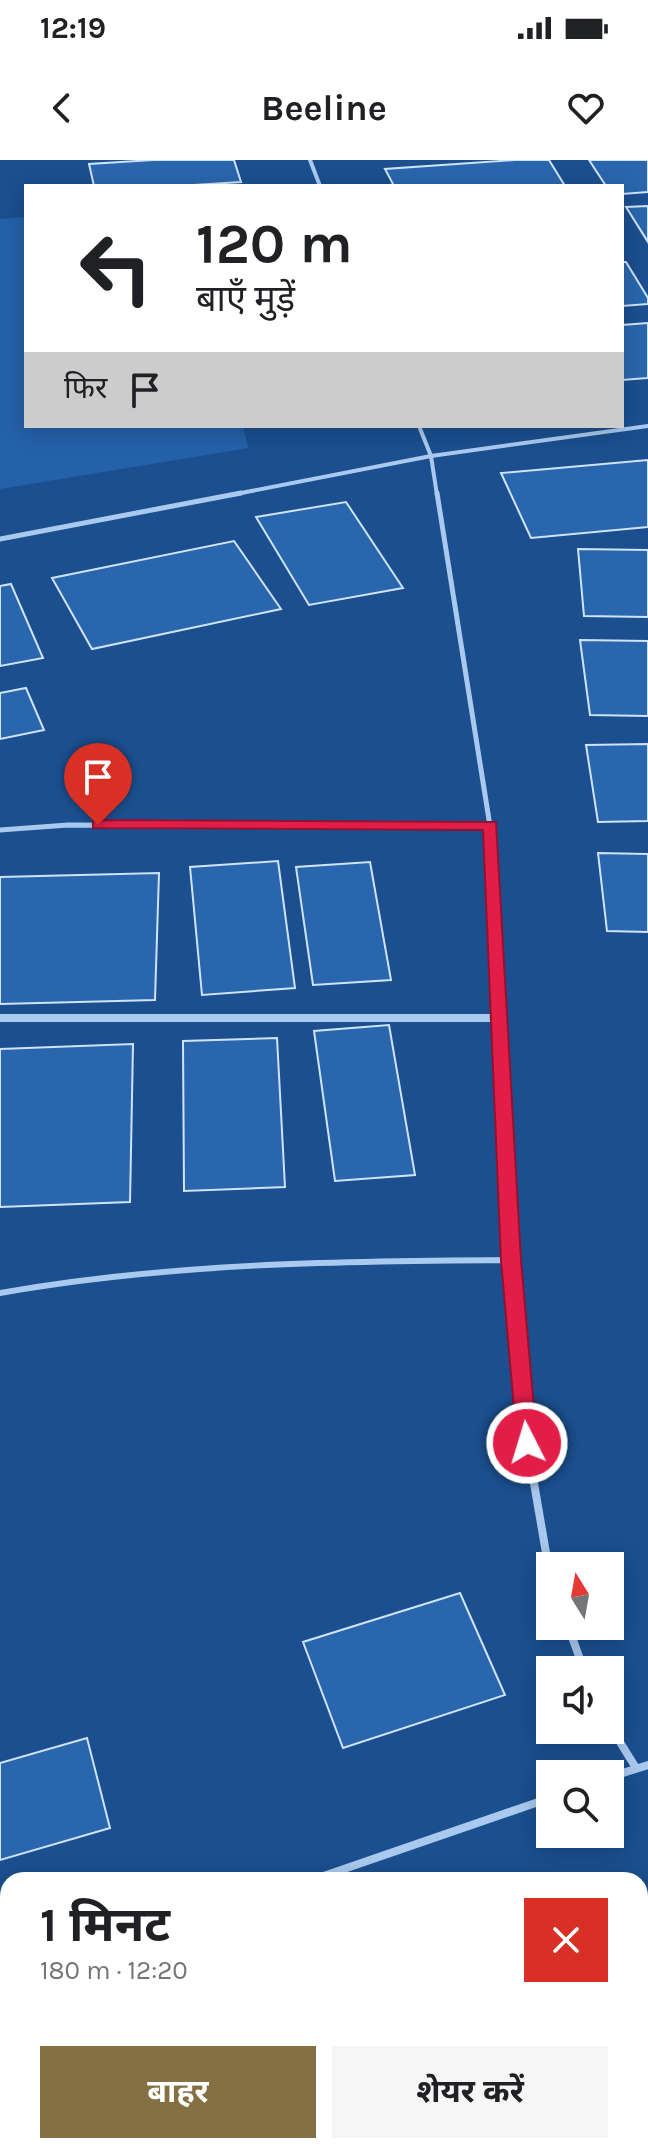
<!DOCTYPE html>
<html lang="hi">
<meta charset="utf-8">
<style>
:root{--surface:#fff;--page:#f6f6f6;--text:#202124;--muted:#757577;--accent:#847042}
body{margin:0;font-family:Karla,"Noto Sans Devanagari",sans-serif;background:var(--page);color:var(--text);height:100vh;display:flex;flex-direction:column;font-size:30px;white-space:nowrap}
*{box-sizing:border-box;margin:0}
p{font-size:26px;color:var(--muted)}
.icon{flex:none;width:44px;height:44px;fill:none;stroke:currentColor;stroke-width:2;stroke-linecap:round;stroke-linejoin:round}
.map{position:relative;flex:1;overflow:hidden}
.sheet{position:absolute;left:0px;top:1712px;width:648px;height:282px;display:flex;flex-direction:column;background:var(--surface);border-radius:24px 24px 0 0;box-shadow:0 4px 20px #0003}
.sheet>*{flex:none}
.top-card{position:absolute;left:24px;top:24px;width:600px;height:244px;border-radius:0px;box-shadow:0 4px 20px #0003;background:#fff;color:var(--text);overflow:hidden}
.needle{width:52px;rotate:349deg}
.controls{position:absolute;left:536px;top:1392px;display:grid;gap:16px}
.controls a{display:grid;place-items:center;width:88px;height:88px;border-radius:0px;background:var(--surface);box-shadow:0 4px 20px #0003;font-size:40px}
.pin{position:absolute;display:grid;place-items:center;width:68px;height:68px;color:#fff;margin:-82px -34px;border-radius:50% 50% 50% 0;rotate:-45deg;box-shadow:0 0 8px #0007}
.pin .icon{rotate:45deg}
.me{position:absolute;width:88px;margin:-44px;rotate:355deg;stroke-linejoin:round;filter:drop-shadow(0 0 6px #0008)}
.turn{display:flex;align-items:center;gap:28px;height:168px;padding:0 40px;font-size:36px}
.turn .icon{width:104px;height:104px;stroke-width:2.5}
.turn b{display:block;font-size:56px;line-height:68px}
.then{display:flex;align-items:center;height:76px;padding:0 40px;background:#0003;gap:16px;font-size:30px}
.round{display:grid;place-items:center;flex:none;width:84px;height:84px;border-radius:0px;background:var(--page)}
.summary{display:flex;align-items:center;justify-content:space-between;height:136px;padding:0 40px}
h1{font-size:48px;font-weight:700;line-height:60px}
.button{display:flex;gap:16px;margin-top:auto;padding:16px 40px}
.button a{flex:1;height:92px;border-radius:0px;background:var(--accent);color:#fff;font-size:32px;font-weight:700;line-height:92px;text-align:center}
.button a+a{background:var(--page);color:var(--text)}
.status{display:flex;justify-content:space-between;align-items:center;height:56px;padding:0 40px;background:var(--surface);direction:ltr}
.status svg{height:22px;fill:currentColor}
header{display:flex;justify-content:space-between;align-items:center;height:104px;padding:0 40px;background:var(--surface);font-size:36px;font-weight:700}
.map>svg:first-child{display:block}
.green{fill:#2461a8}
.building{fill:#2a66ad;stroke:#cfe3fa;stroke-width:2}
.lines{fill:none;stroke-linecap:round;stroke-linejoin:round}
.service-far3{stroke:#a9c9ee;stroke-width:4}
.service-far2{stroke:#a9c9ee;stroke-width:5}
.service-far1{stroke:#a9c9ee;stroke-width:6}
.service{stroke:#a9c9ee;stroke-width:8}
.minor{stroke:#a9c9ee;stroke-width:8}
.route{fill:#e11d48;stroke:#92132f;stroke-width:2}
</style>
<div class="status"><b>12:19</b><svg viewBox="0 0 49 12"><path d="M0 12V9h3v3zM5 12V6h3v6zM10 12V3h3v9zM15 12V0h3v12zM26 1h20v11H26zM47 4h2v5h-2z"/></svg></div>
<header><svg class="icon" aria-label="back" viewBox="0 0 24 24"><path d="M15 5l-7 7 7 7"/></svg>Beeline<svg class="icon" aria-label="heart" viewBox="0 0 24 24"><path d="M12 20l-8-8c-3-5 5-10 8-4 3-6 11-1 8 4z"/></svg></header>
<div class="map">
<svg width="648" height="1993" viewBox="0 0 648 1993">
<rect width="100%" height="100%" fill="#1b4f8f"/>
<!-- green -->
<path class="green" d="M26,57V266H243L248,288L0,329V59Z"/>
<!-- building -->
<path class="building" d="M153,0H234L241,22L178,26H94L89,4Z
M515,0H549L565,26H394L385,9Z
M589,0H648V32L622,34V26H606Z
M648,46V82L626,47Z
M622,102H626L648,138V144L622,146Z
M648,163V218L622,220V165Z
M648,300V367L531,378L501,313Z
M346,342L403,428L309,445L256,357Z
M234,381L281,449L92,489L52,418Z
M578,389L648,390V457L584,456Z
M11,424L43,498L0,506V426Z
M580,480L648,481V556L590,555Z
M26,528L44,570L0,579V533Z
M648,584V661L598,662L586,585Z
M598,693L648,694V772L607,771Z
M278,701L295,828L202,835L190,707Z
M370,702L391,820L313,825L296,707Z
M159,713L155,840L0,844V717Z
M389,865L415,1015L335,1021L314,871Z
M277,878L285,1027L184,1031L183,881Z
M133,884L130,1042L0,1047V889Z
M460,1433L505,1535L343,1588L303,1482Z
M87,1578L110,1668L0,1700V1603Z
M648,1750V1889L640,1871V1753Z
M8,1906V1986H182L184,1993H0V1909Z
M286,1986H427L429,1993H288Z
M494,1986H635L638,1993H497Z"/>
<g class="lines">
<!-- service-far3 -->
<path class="service-far3" d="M310,0L320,26
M419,266L431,296L437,335
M231,335L431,296L648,266"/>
<!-- service-far2 -->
<path class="service-far2" d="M437,333L490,666L495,760
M0,379L241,333
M0,670L68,665L490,666"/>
<!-- service-far1 -->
<path class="service-far1" d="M494,758L511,1100L530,1302
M0,1133C170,1103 339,1101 511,1100"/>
<!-- service -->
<path class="service" d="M530,1300L550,1416
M568,1466L584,1510
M610,1566L636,1608
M610,1617L648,1605
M312,1720L550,1638
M0,1828L8,1825"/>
<!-- minor -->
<path class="minor" d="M0,858H499"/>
</g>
<!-- route -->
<path class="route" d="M98,660L496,662L521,1100L537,1283L534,1289L527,1291L520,1289L517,1283L501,1100L483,670L93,668V661Z"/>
</svg>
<div class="controls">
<a><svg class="needle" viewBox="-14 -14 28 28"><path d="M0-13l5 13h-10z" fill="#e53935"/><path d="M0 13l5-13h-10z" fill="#757577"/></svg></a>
<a><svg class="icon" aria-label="sound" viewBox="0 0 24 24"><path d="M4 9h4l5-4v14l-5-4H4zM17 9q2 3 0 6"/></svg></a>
<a><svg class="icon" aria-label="search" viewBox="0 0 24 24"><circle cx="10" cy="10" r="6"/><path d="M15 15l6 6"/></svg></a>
</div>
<div class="pin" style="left:98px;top:665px;background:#d93025"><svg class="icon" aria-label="arrive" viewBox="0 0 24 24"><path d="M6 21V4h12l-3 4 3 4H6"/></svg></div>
<svg class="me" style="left:527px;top:1283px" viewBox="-20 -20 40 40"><circle r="17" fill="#e11d48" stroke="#fff" stroke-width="3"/><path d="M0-11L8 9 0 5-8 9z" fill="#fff"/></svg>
<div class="top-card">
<div class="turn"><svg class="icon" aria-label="left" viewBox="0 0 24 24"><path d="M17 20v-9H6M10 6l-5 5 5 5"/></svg><div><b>120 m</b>बाएँ मुड़ें</div></div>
<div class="then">फिर<svg class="icon" aria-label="arrive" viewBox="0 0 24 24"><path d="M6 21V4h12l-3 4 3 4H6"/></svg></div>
</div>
<section class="sheet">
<div class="summary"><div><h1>1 मिनट</h1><p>180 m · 12:20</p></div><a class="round" style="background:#d93025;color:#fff"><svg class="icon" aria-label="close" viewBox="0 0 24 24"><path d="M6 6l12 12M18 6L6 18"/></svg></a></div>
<div class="button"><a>बाहर</a><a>शेयर करें</a></div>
</section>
</div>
